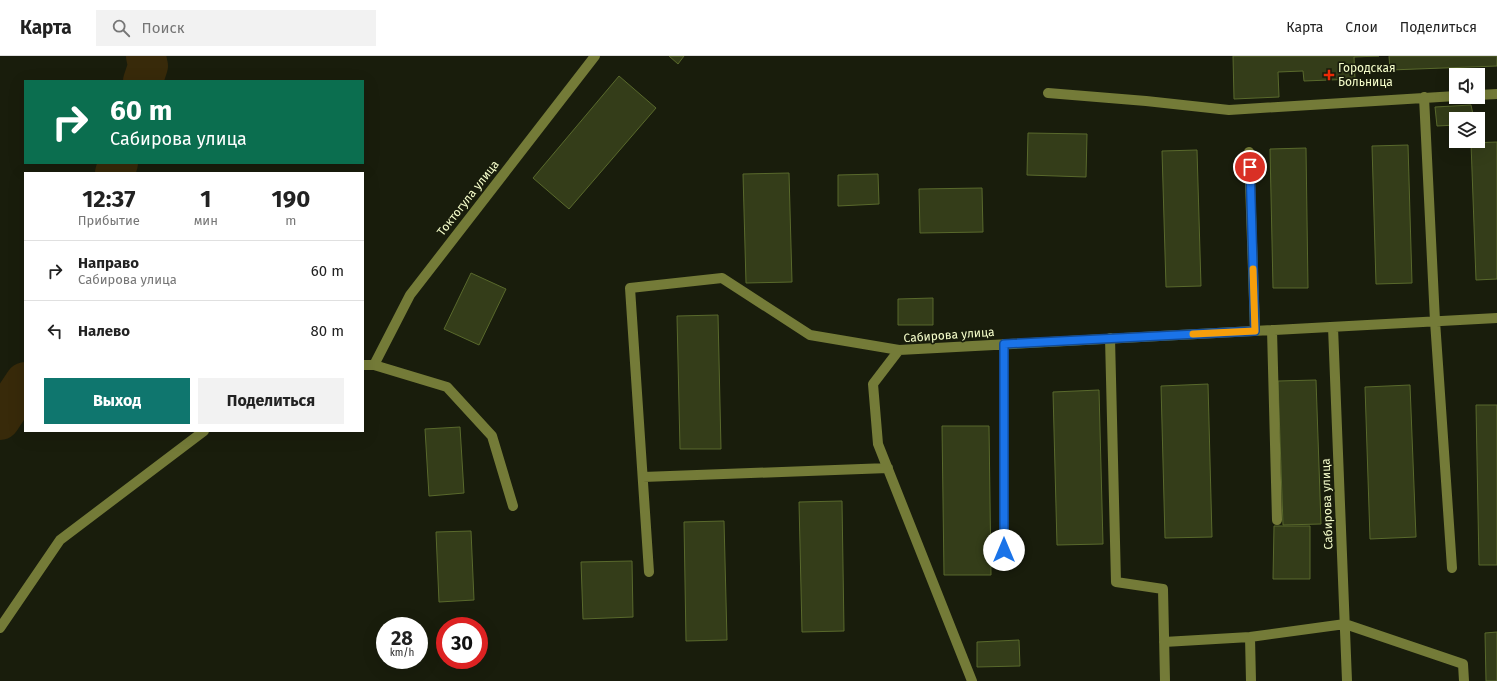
<!DOCTYPE html>
<html lang="ru">
<meta charset="utf-8">
<style>
:root{--surface:#fff;--page:#f2f2f2;--text:#222;--muted:#767676;--line:#e0e0e0;--accent:#0f766e}
body{margin:0;font-family:"Fira Sans",sans-serif;background:var(--page);color:var(--text);height:100vh;display:flex;flex-direction:column;font-size:15px;white-space:nowrap}
*{box-sizing:border-box;margin:0}
p{font-size:13px;color:var(--muted)}
.icon{flex:none;width:22px;height:22px;fill:none;stroke:currentColor;stroke-width:2;stroke-linecap:round;stroke-linejoin:round}
.map{position:relative;flex:1;overflow:hidden}
.side{position:absolute;left:24px;top:116px;width:340px;height:260px;display:flex;flex-direction:column;background:var(--surface);border-radius:0px;box-shadow:0 4px 16px #0002}
.side>*{flex:none}
.guide{position:absolute;left:24px;top:24px;width:340px;height:84px;border-radius:0px;box-shadow:0 4px 16px #0002;background:#0b6e4f;color:#fff;overflow:hidden}
.controls{position:absolute;left:1449px;top:12px;display:grid;gap:8px}
.controls a{display:grid;place-items:center;width:36px;height:36px;border-radius:0px;background:var(--surface);box-shadow:0 4px 16px #0002;font-size:20px}
.speed{position:absolute;left:376px;top:561px;display:flex;gap:8px;font-size:20px;font-weight:700;text-align:center}
.speed>*{display:grid;place-content:center;width:52px;height:52px;border-radius:50%;background:var(--surface);box-shadow:0 4px 16px #0002;line-height:1}
.speed small{font-size:10px;font-weight:400}
.speed .limit{border:6px solid #d22;background:#fff;color:#111}
.pin{position:absolute;display:grid;place-items:center;width:34px;height:34px;color:#fff;margin:-17px;border:2px solid #fff;border-radius:50%;box-shadow:0 1px 4px #0007}
.me{position:absolute;width:44px;margin:-22px;rotate:0deg;stroke-linejoin:round;filter:drop-shadow(0 0 3px #0008)}
.turn{display:flex;align-items:center;gap:14px;height:84px;padding:0 20px;font-size:18px}
.turn .icon{width:52px;height:52px;stroke-width:2.5}
.turn b{display:block;font-size:28px;line-height:34px}
.eta{display:flex;justify-content:space-evenly;align-items:center;height:68px;text-align:center}
.eta b{font-size:24px;font-weight:700;line-height:28px}
.action{display:flex;gap:8px;margin-top:auto;padding:8px 20px}
.action a{flex:1;height:46px;border-radius:0px;background:var(--accent);color:#fff;font-size:16px;font-weight:700;line-height:46px;text-align:center}
.action a+a{background:var(--page);color:var(--text)}
ul{padding:0;list-style:none}
li{display:flex;align-items:center;gap:12px;height:60px;padding:0 20px;border-top:1px solid var(--line)}
li div{flex:1}
li b{display:block;font-size:15px}
li em{font-style:normal}
header{display:flex;align-items:center;gap:24px;box-sizing:border-box;height:56px;padding:0 20px;background:var(--surface);border-bottom:1px solid var(--line)}
header strong{font-size:19px}
nav{display:flex;gap:22px;margin-inline-start:auto;font-size:14px}
.search{width:280px;height:36px;background:var(--page);display:flex;align-items:center;gap:10px;box-sizing:border-box;padding:0 14px;border-radius:0px;color:var(--muted);font-size:15px}
.map>svg:first-child{display:block}
.lines{fill:none;stroke-linecap:round;stroke-linejoin:round}
.river{stroke:#382a0a;stroke-width:40}
.building{fill:#343d19;stroke:#59692c}
.minor{stroke:#747b38;stroke-width:10}
.route-casing{stroke:#114b97;stroke-width:10}
.route{stroke:#1a73e8;stroke-width:7}
.slow{stroke:#f59e0b;stroke-width:7}
.poi-dot{fill:#ec2b07;stroke:#191d0c;stroke-width:1.5}
.labels{text-anchor:middle;dominant-baseline:central;stroke-width:3.5;stroke-linejoin:round;paint-order:stroke}
.poi-label{font-size:12px;fill:#f5fdca;stroke:#191d0c;text-anchor:start}
.street-label{font-size:12px;fill:#f5fdca;stroke:#191d0c}
</style>
<header>
<strong>Карта</strong>
<div class="search"><svg class="icon" aria-label="search" viewBox="0 0 24 24"><circle cx="10" cy="10" r="6"/><path d="M15 15l6 6"/></svg>Поиск</div>
<nav><a>Карта</a><a>Слои</a><a>Поделиться</a></nav>
</header>
<div class="map">
<svg width="1497" height="625" viewBox="0 0 1497 625">
<rect width="100%" height="100%" fill="#191d0c"/>
<g class="lines">
<!-- river -->
<path class="river" d="M143,25L148,10L146,0
M115,117L118,107
M0,364L25,326"/>
</g>
<!-- building -->
<path class="building" d="M669,0H684L678,8Z
M1233,0H1379L1354,1L1355,23L1304,25L1303,15L1278,16L1279,41L1234,43Z
M1389,0H1497V10L1390,14Z
M619,20L656,52L569,153L533,122Z
M1471,49L1474,63H1456V69L1437,70L1435,51Z
M1028,77L1087,78L1086,121L1027,119Z
M1497,86V223L1476,224L1471,87Z
M1408,89L1412,227L1376,228L1372,90Z
M1306,92L1308,232H1273L1270,93Z
M1197,94L1201,230L1166,231L1162,95Z
M789,117L792,226L746,227L743,118Z
M878,118L879,148L838,150V119Z
M982,132L983,176L920,177L919,133Z
M471,217L506,233L479,289L444,273Z
M933,242V269H898V243Z
M718,259L721,393H680L677,260Z
M1316,324L1321,468L1283,469L1278,325Z
M1208,328L1212,481L1165,482L1161,330Z
M1410,329L1416,481L1370,483L1365,331Z
M1099,334L1103,488L1057,489L1053,336Z
M1476,349H1497V509H1479Z
M942,370H989L991,519H944Z
M460,371L464,437L429,440L425,373Z
M842,445L844,575L802,576L799,446Z
M724,465L727,584L686,585L684,466Z
M1274,470H1310V523H1273Z
M471,475L474,544L439,546L436,476Z
M632,505L633,561L583,563L581,506Z
M1497,576V625H1486L1485,577Z
M1019,584L1020,610L977,611V586Z"/>
<g class="lines">
<!-- minor -->
<path class="minor" d="M1048,37L1146,45L1229,54L1456,40
M1478,39L1497,38
M1424,41L1435,265L1452,512
M1249,96L1255,275
M1333,271L1347,625
M1272,274L1277,464
M1110,282L1116,526L1163,533L1165,625
M1004,288V510
M363,309H374L447,331L492,380L513,450
M374,309L410,239L595,0
M643,421L888,412
M649,516L630,232L722,222L810,279L899,294
M0,572L60,484L204,375
M1250,581L1251,625
M1164,586L1250,581L1345,568L1463,608L1464,625
M972,625L878,388L873,328L899,294L1497,262"/>
</g>
<g class="lines">
<defs>
<path id="route" d="M1004,494V288L1255,275L1250,111"/>
</defs>
<!-- route casing -->
<use href="#route" class="route-casing"/>
<!-- route -->
<use href="#route" class="route"/>
<!-- slow -->
<path class="slow" d="M1193,278L1255,275L1253,213"/>
</g>
<!-- markers -->
<path class="poi-dot" d="M1327 13h4v4h4v4h-4v4h-4v-4h-4v-4h4z"/>
<g class="labels">
<!-- poi labels -->
<g class="poi-label">
<text x="1338" y="12">Городская<tspan x="1338" dy="14">Больница</tspan></text>
</g>
<!-- street labels -->
<g class="street-label">
<text transform="translate(468 142) rotate(-52)">Токтогула улица</text>
<text transform="translate(949 279) rotate(-4)">Сабирова улица</text>
<text transform="translate(1327 448) rotate(-92)">Сабирова улица</text>
</g>
</g>
</svg>
<div class="controls">
<a><svg class="icon" aria-label="sound" viewBox="0 0 24 24"><path d="M4 9h4l5-4v14l-5-4H4zM17 9q2 3 0 6"/></svg></a>
<a><svg class="icon" aria-label="layers" viewBox="0 0 24 24"><path d="M12 4l9 5-9 5-9-5zM3 14l9 5 9-5"/></svg></a>
</div>
<div class="speed"><div>28<small>km/h</small></div><div class="limit">30</div></div>
<div class="pin" style="left:1250px;top:111px;background:#d93025"><svg class="icon" aria-label="arrive" viewBox="0 0 24 24"><path d="M6 21V4h12l-3 4 3 4H6"/></svg></div>
<svg class="me" style="left:1004px;top:494px" viewBox="-20 -20 40 40"><circle r="19" fill="#fff"/><path d="M0-13L10 11 0 6-10 11z" fill="#1a73e8"/></svg>
<div class="guide">
<div class="turn"><svg class="icon" aria-label="right" viewBox="0 0 24 24"><path d="M7 20v-9h11M14 6l5 5-5 5"/></svg><div><b>60 m</b>Сабирова улица</div></div>
</div>
<section class="side">
<div class="eta">
<div><b>12:37</b><p>Прибытие</p></div>
<div><b>1</b><p>мин</p></div>
<div><b>190</b><p>m</p></div>
</div>
<ul>
<li><svg class="icon" aria-label="right" viewBox="0 0 24 24"><path d="M7 20v-9h11M14 6l5 5-5 5"/></svg><div><b>Направо</b><p>Сабирова улица</p></div><em>60 m</em></li>
<li><svg class="icon" aria-label="left" viewBox="0 0 24 24"><path d="M17 20v-9H6M10 6l-5 5 5 5"/></svg><div><b>Налево</b></div><em>80 m</em></li>
</ul>
<div class="action"><a>Выход</a><a>Поделиться</a></div>
</section>
</div>
